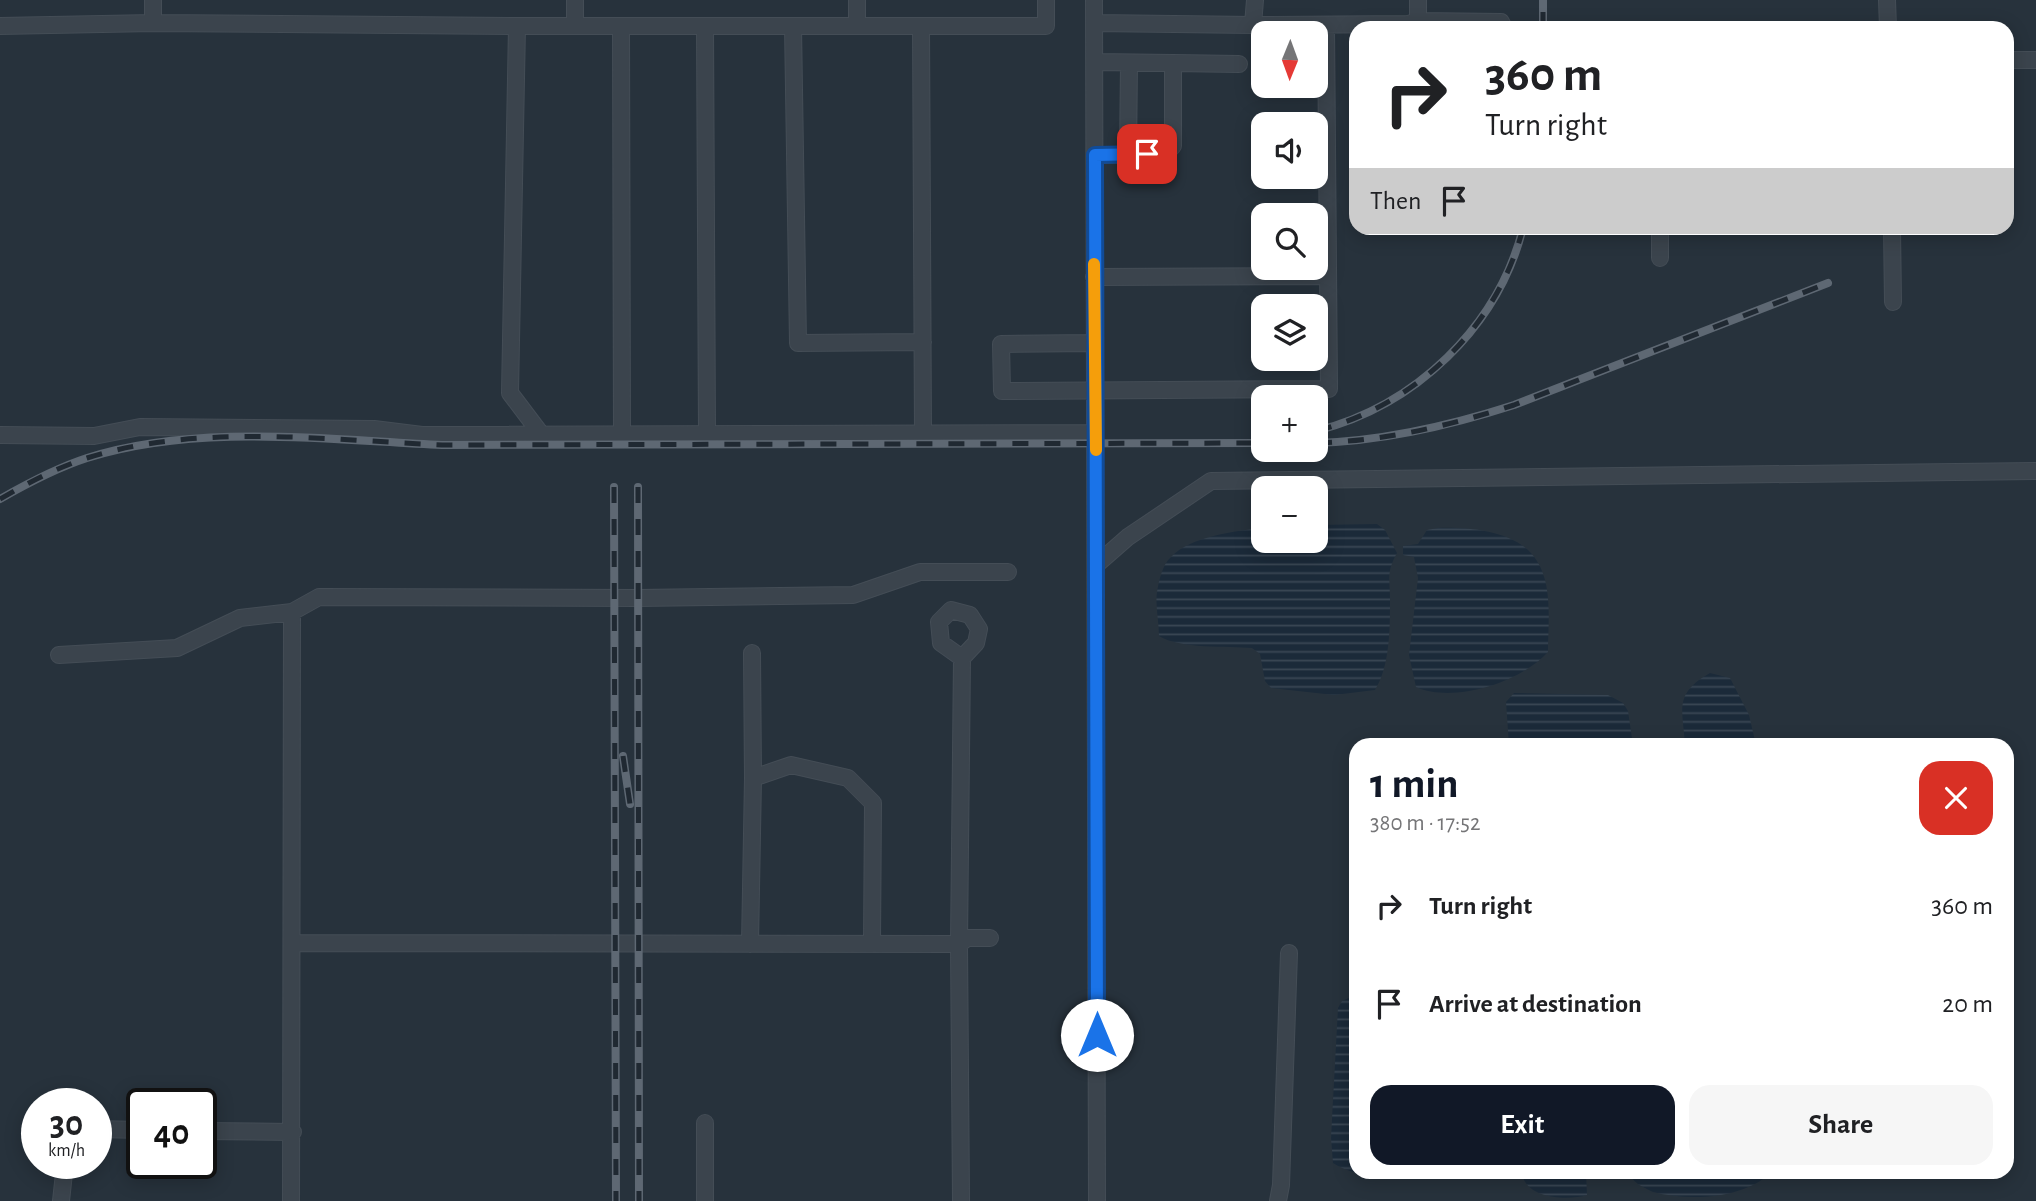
<!DOCTYPE html>
<meta charset="utf-8">
<style>
:root{--surface:#fff;--page:#f6f6f6;--text:#202124;--muted:#757577;--accent:#111827}
body{margin:0;font-family:"Alegreya Sans",sans-serif;background:var(--page);color:var(--text);height:100vh;display:flex;flex-direction:column;font-size:26px;white-space:nowrap}
*{box-sizing:border-box;margin:0}
p{font-size:23px;color:var(--muted)}
.icon{flex:none;width:38px;height:38px;fill:none;stroke:currentColor;stroke-width:2;stroke-linecap:round;stroke-linejoin:round}
.map{position:relative;flex:1;overflow:hidden}
.side{position:absolute;left:1349px;top:738px;width:665px;height:441px;display:flex;flex-direction:column;background:var(--surface);border-radius:21px;box-shadow:0 4px 18px #0003}
.side>*{flex:none}
.banner{position:absolute;left:1349px;top:21px;width:665px;height:214px;border-radius:21px;box-shadow:0 4px 18px #0003;background:#fff;color:var(--text);overflow:hidden}
.needle{width:46px;rotate:181deg}
.buttons{position:absolute;left:1251px;top:21px;display:grid;gap:14px}
.buttons a{display:grid;place-items:center;width:77px;height:77px;border-radius:14px;background:var(--surface);box-shadow:0 4px 18px #0003;font-size:35px}
.speed{position:absolute;left:21px;top:1088px;display:flex;gap:14px;font-size:35px;font-weight:700;text-align:center}
.speed>*{display:grid;place-content:center;width:91px;height:91px;border-radius:50%;background:var(--surface);box-shadow:0 4px 18px #0003;line-height:1}
.speed small{font-size:18px;font-weight:400}
.speed .limit{border:4px solid #111;border-radius:10px;background:#fff;color:#111}
.pin{position:absolute;display:grid;place-items:center;width:60px;height:60px;color:#fff;margin:-30px;border-radius:14px;box-shadow:0 4px 10px #0006}
.me{position:absolute;width:77px;margin:-38px;rotate:0deg;stroke-linejoin:round;filter:drop-shadow(0 0 5px #0008)}
.turn{display:flex;align-items:center;gap:24px;height:147px;padding:0 21px;font-size:32px}
.turn .icon{width:91px;height:91px;stroke-width:2.5}
.turn b{display:block;font-size:49px;line-height:60px}
.then{display:flex;align-items:center;height:66px;padding:0 21px;background:#0003;gap:14px;font-size:26px}
.round{display:grid;place-items:center;flex:none;width:74px;height:74px;border-radius:21px;background:var(--page)}
.head{display:flex;align-items:center;justify-content:space-between;height:119px;padding:0 21px}
h1{font-size:42px;font-weight:700;line-height:52px;color:var(--accent)}
.action{display:flex;gap:14px;margin-top:auto;padding:14px 21px}
.action a{flex:1;height:80px;border-radius:21px;background:var(--accent);color:#fff;font-size:28px;font-weight:700;line-height:80px;text-align:center}
.action a+a{background:var(--page);color:var(--text)}
ul{padding:0;list-style:none}
li{display:flex;align-items:center;gap:21px;height:98px;padding:0 21px}
li div{flex:1}
li b{display:block;font-size:26px}
li em{font-style:normal}
.map>svg:first-child{display:block}
.water{fill:url(#water-rules)}
.lines{fill:none;stroke-linecap:round;stroke-linejoin:round}
.minor-casing{stroke:#444d56;stroke-width:18}
.minor{stroke:#3b444d;stroke-width:16}
.rail-casing{stroke:#5e6873;stroke-width:8}
.rail{stroke:#202932;stroke-width:5;stroke-dasharray:16;stroke-linecap:butt}
.route-casing{stroke:#114b97;stroke-width:18}
.route{stroke:#1a73e8;stroke-width:12}
.slow{stroke:#f59e0b;stroke-width:12}
</style>
<div class="map">
<svg width="2036" height="1201" viewBox="0 0 2036 1201">
<defs>
<pattern id="water-rules" width="6" height="5" patternUnits="userSpaceOnUse" patternTransform="scale(1.75)"><rect width="6" height="5" fill="#1b2a39"/><path d="M0 2.5h6" fill="none" stroke="#3a4754"/></pattern>
</defs>
<rect width="100%" height="100%" fill="#27323c"/>
<!-- water -->
<path class="water" d="M1377,524L1385,530L1397,553C1386,573 1390,578 1390,600C1390,628 1390,666 1375,690L1334,695L1271,688L1265,681L1260,654L1252,648C1227,646 1180,649 1159,636C1159,622 1155,605 1157,592C1159,581 1162,565 1171,557C1191,536 1236,531 1263,528L1264,541H1316V525Z
M1438,528C1470,527 1519,531 1537,561C1553,586 1548,624 1548,652C1521,682 1454,704 1416,687L1409,655L1418,578L1414,557L1403,555V546L1418,544L1427,530Z
M1710,673L1730,678L1749,715L1756,745H1685C1683,709 1673,694 1710,673Z
M1514,693L1608,695L1623,703L1628,711L1633,745H1509L1506,702Z
M1356,995V1172L1408,1173C1382,1177 1355,1177 1333,1163L1331,1138L1338,1008L1342,1001Z
M1522,1173H1586L1587,1195C1568,1201 1525,1199 1522,1173Z
M1628,1173H1771C1740,1200 1690,1201 1653,1192C1641,1186 1635,1184 1628,1173Z"/>
<g class="lines">
<defs>
<path id="minor" d="M857,0V26
M1094,0L1097,1201
M1418,0V21
M1887,0L1888,28
M153,23V0
M1095,23L1253,25L1408,24L1418,21L1501,22L1504,28
M1253,25L1255,0
M0,26L153,23L517,26H1046V0
M517,26L510,393L541,434
M575,26V0
M621,26L622,435
M705,26L707,434
M793,26L798,343L923,342
M921,26L923,433
M2007,60H2036
M1095,62L1173,63
M1128,154L1129,63
M1095,155L1165,154L1173,146V63L1239,64
M1660,228V258
M1892,228L1893,302
M1094,277L1327,276
M1093,343L1001,344L1002,391L1329,389L1326,25
M0,435L94,436L140,427L374,429L422,435L1095,433
M1096,565L1128,537L1211,481L2036,471
M951,610L970,615L979,629L976,643L962,658L941,643L939,622Z
M752,653L753,778
M59,655L177,648L240,618L292,612L319,597L638,598L853,595L920,572H1008
M292,943L959,944L967,938H990
M750,944L753,778L791,765L848,778L873,803L872,943
M96,1129L142,1130
M201,1131L293,1132
M61,1201L65,1164
M291,1201L292,612
M705,1201V1123
M961,1201L959,944L962,658
M1278,1201L1281,1185L1289,953"/>
</defs>
<!-- minor casing -->
<use href="#minor" class="minor-casing"/>
<!-- minor -->
<use href="#minor" class="minor"/>
<defs>
<path id="rail" d="M1543,28V0
M1316,431C1415,406 1498,327 1523,228
M1316,443C1384,441 1449,426 1514,405L1828,283
M614,487L616,1201
M638,487L639,1201
M0,499C28,483 56,468 87,458C197,423 328,440 442,445L1264,443
M623,756L630,804"/>
</defs>
<!-- rail casing -->
<use href="#rail" class="rail-casing"/>
<!-- rail -->
<use href="#rail" class="rail"/>
</g>
<g class="lines">
<defs>
<path id="route" d="M1097,1035L1095,155L1147,154"/>
</defs>
<!-- route casing -->
<use href="#route" class="route-casing"/>
<!-- route -->
<use href="#route" class="route"/>
<!-- slow -->
<path class="slow" d="M1094,264L1096,450"/>
</g>
</svg>
<div class="buttons">
<a><svg class="needle" viewBox="-14 -14 28 28"><path d="M0-13l5 13h-10z" fill="#e53935"/><path d="M0 13l5-13h-10z" fill="#757577"/></svg></a>
<a><svg class="icon" aria-label="sound" viewBox="0 0 24 24"><path d="M4 9h4l5-4v14l-5-4H4zM17 9q2 3 0 6"/></svg></a>
<a><svg class="icon" aria-label="search" viewBox="0 0 24 24"><circle cx="10" cy="10" r="6"/><path d="M15 15l6 6"/></svg></a>
<a><svg class="icon" aria-label="layers" viewBox="0 0 24 24"><path d="M12 4l9 5-9 5-9-5zM3 14l9 5 9-5"/></svg></a>
<a>+</a>
<a>−</a>
</div>
<div class="speed"><div>30<small>km/h</small></div><div class="limit">40</div></div>
<div class="pin" style="left:1147px;top:154px;background:#d93025"><svg class="icon" aria-label="arrive" viewBox="0 0 24 24"><path d="M6 21V4h12l-3 4 3 4H6"/></svg></div>
<svg class="me" style="left:1097px;top:1035px" viewBox="-20 -20 40 40"><circle r="19" fill="#fff"/><path d="M0-13L10 11 0 6-10 11z" fill="#1a73e8"/></svg>
<div class="banner">
<div class="turn"><svg class="icon" aria-label="right" viewBox="0 0 24 24"><path d="M7 20v-9h11M14 6l5 5-5 5"/></svg><div><b>360 m</b>Turn right</div></div>
<div class="then">Then<svg class="icon" aria-label="arrive" viewBox="0 0 24 24"><path d="M6 21V4h12l-3 4 3 4H6"/></svg></div>
</div>
<section class="side">
<div class="head"><div><h1>1 min</h1><p>380 m · 17:52</p></div><a class="round" style="background:#d93025;color:#fff"><svg class="icon" aria-label="close" viewBox="0 0 24 24"><path d="M6 6l12 12M18 6L6 18"/></svg></a></div>
<ul>
<li><svg class="icon" aria-label="right" viewBox="0 0 24 24"><path d="M7 20v-9h11M14 6l5 5-5 5"/></svg><div><b>Turn right</b></div><em>360 m</em></li>
<li><svg class="icon" aria-label="arrive" viewBox="0 0 24 24"><path d="M6 21V4h12l-3 4 3 4H6"/></svg><div><b>Arrive at destination</b></div><em>20 m</em></li>
</ul>
<div class="action"><a>Exit</a><a>Share</a></div>
</section>
</div>
